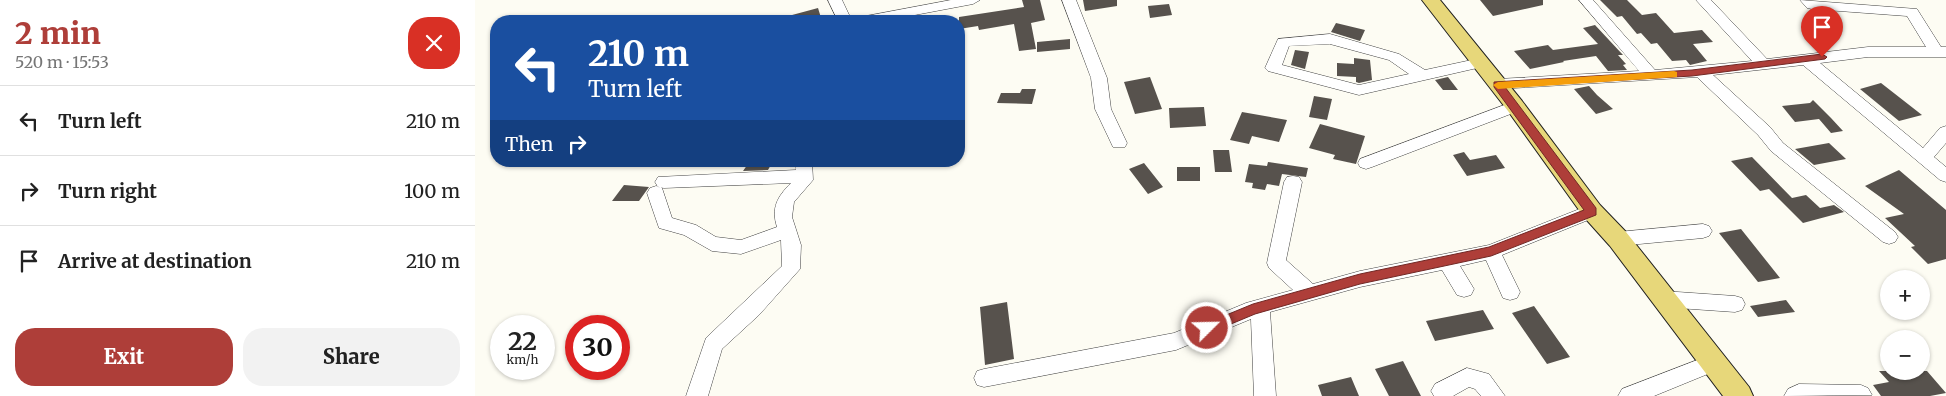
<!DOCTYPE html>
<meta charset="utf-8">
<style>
:root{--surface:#fff;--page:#f2f2f2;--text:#222;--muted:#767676;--line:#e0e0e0;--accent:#ae3e39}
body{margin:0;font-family:Merriweather,serif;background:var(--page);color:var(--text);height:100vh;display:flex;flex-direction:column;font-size:19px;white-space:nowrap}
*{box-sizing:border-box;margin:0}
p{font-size:16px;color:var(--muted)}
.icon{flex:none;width:28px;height:28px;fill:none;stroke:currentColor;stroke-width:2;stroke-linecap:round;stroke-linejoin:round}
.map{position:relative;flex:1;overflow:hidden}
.details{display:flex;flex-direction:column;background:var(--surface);width:475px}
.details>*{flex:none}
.banner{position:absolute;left:15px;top:15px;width:475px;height:152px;border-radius:20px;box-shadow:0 1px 4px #0004;background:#1a4fa0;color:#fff;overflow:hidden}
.tools{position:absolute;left:1405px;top:270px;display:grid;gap:10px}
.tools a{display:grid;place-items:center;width:50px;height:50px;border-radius:50%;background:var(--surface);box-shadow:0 1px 4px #0004;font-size:25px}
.speed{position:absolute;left:15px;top:315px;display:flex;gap:10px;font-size:25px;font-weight:700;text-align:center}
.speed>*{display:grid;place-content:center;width:65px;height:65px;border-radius:50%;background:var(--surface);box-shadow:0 1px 4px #0004;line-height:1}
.speed small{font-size:12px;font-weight:400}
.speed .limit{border:8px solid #d22;background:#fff;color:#111}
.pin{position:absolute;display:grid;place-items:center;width:42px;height:42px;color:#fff;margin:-51px -21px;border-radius:50% 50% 50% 0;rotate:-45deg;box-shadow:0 0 5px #0007}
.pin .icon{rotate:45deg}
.me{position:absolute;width:55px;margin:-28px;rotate:67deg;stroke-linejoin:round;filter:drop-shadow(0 0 4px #0008)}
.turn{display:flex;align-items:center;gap:18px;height:105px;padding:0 15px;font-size:22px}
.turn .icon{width:65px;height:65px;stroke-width:2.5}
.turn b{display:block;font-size:35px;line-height:42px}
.then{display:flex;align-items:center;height:48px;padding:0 15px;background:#0003;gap:10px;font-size:19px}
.round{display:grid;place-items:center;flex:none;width:52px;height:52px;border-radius:20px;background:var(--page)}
.headline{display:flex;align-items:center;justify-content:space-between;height:85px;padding:0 15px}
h1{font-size:30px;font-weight:800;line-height:38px;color:var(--accent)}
.cta{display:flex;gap:10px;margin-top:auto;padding:10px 15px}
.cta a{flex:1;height:58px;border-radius:20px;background:var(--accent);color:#fff;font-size:20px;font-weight:800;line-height:58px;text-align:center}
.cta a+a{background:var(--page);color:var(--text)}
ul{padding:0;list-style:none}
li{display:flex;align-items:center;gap:15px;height:70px;padding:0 15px;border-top:1px solid var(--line)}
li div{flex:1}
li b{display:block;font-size:19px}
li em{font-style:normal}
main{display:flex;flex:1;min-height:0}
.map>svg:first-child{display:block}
.building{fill:#57524d}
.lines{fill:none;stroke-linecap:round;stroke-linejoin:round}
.minor-casing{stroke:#424242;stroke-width:1}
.major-casing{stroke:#202020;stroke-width:2}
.minor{fill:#fff;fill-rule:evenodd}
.major{fill:#e7d77a;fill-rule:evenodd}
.route{fill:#ae3e39;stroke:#712825}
.slow{fill:#f59e0b}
</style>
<main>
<section class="details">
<div class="headline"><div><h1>2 min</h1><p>520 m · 15:53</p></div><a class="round" style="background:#d93025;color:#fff"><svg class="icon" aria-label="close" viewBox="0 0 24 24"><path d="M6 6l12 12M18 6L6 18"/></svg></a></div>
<ul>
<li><svg class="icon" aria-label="left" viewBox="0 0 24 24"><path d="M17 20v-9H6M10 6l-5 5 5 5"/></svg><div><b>Turn left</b></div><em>210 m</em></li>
<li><svg class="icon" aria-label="right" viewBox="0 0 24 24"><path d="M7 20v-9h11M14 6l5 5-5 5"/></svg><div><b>Turn right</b></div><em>100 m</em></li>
<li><svg class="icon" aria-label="arrive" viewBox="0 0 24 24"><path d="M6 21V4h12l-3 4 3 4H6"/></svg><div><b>Arrive at destination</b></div><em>210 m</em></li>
</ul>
<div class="cta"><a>Exit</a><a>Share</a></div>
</section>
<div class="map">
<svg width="1471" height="396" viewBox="0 0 1471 396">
<rect width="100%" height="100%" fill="#fdfcf3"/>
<!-- building -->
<path class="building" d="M547,0H565L570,20L556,23L561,49L544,51L539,24L504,30L503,26L484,29V17L549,7Z
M608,0H642V6L610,11Z
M1005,0H1068V5L1018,16Z
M1125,0H1152L1167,15L1181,13L1199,33L1227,30L1238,42L1218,44L1232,61L1215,65L1211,60L1197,61L1182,43L1176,44L1166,33L1162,34L1147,16L1142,17Z
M694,4L697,15L675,18L673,6Z
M343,8L347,21H306V18Z
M861,23L890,30L885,41L856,32Z
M1120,25L1148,55H1143L1151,64L1148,65L1152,70L1133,71L1121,56L1088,61L1089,62L1055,69L1039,51L1073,45L1078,50L1123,44L1108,28Z
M595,39V49L562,52V42Z
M820,50L834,52L830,69L816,65Z
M879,58L895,60L897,80L884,83L881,82V77L862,76V63L879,64Z
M675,77L687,109L660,114L649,82Z
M973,77L983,90H968L960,80Z
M1406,83L1447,115L1424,121L1385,89Z
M1114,86L1122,95L1138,109L1121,114L1099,89Z
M547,89H561L557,104L522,103L526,93H545Z
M839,96L857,99L852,120L834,117Z
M1338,100L1356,118L1368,131L1356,133L1344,119L1320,122L1307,106L1335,103Z
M729,107L731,126L695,128L694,108Z
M767,112L812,120L804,142L777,136L774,144L755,140Z
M845,124L890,136L881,164L858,159L860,155L834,148Z
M1354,143L1371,159L1339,165L1320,149Z
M738,150H754L757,172H740Z
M989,152L995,160L1021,155L1030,168L992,176L978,155Z
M1277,157L1317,198L1331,195L1345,208L1359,205L1369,212L1328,223L1294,189L1285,191L1256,161Z
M275,161H298L293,170L268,171Z
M793,162L833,168L831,177L807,174L804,186L792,184L790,190L777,188L778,183L770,182L774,164L792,166Z
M669,163L688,187L673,194L654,169Z
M702,167H725V181H702Z
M1424,170L1471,210V259L1453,264L1436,247L1440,246L1410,218L1429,214L1390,186Z
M149,185L174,187L164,201H137Z
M1266,229L1305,278L1283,282L1244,233Z
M1311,300L1320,312L1283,317L1275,306Z
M532,302L539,359L510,365L505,307Z
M1059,306L1095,357L1072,364L1037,313Z
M1008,310L1019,329L960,341L951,321Z
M928,361L946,396H914L900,369Z
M1404,371H1452L1471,393L1455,396H1406L1398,385L1414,382Z
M876,377L884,396H847L843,385Z"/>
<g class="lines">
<defs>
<path id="minor" d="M353,0H367L377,21H363Z
M476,0H505L498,4L408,21H379L386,17Z
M587,0H601L632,78L636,109L652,143L650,147H638L620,109L616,78Z
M1104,0H1118L1180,70L1277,61L1221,0H1236L1292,59L1393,47H1451L1432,16L1337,9L1332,8L1325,0L1442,9L1466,47H1471V57H1393L1345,63L1448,148L1465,128L1471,126V143L1459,157L1471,167V182L1465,180L1328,65L1238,75L1295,127L1308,143L1420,232L1423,237L1420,242L1414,244L1408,242L1296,151L1283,135L1222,77L1023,89L1018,88L1015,84L1018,80L1023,79L1164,71Z
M855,34L924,54L950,70L1006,58L1013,63L1011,66L884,95L793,71L790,68L803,39ZM855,44L914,60L934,74L884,85L807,65L814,46Z
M1040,101L1046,102L1048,106L1046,110L897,167L891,169L885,167L883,163L885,159Z
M321,161H337L338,180L319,202L317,217L326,245L325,269L284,315L247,349L233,396H211L231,338L307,266L306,240L266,254L237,251L209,235L184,228L172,193L175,188L181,186L187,188L197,218L221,225L241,237L266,240L302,227C296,208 302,197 316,183L189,188L183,187L180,182L183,177L321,170Z
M818,176L824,177L827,182L811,260L838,284L885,271L1014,245L1117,204L1123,206L1126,211L1123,216L1027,255L1045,292L1042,298L1035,300L1028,298L1011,260L985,266L999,289L996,295L989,297L982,295L967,270L885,287L795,312L801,396H779L776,319L701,350L509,387L502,385L499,378L502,371L509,369L699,333L771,303L818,290L794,268L792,263L809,182L812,177Z
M1228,224L1234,226L1237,231L1234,236L1228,238L1143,246L1137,244L1134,239L1137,234L1143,232Z
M1188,291L1260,296L1267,298L1270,304L1267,310L1260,312L1188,307L1181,305L1178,299L1181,293Z
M1238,354L1245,357L1248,363L1245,369L1179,396H1143L1147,389Z
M992,368L1014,374L1030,396H1006L1000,389L994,387L978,396H959L956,391L960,384Z
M1324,384L1386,385L1393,388L1397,395L1309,396L1313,389Z"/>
<path id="major" d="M947,0H965L1047,101L1125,205L1151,232L1274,387L1278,396H1248L1135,246L1109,217L1033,111Z"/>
</defs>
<!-- minor casing -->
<use href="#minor" class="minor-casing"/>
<!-- major casing -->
<use href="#major" class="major-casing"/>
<!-- minor -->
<use href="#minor" class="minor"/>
<!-- major -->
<use href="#major" class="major"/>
</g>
<!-- route -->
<path class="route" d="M1347,54L1352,57L1350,59L1217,76L1030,87L1121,208V215L1016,256L885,284L780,314L732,334L725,328L727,325L778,304L885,274L1014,247L1109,210L1019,87V82L1217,70Z"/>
<!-- slow -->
<path class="slow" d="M1199,71L1202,72V77L1023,89L1018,85L1023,82Z"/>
</svg>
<div class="tools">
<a>+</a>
<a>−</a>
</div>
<div class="speed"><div>22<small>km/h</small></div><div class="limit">30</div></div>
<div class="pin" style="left:1347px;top:57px;background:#d93025"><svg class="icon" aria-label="arrive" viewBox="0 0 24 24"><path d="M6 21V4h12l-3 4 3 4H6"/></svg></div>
<svg class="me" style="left:732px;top:328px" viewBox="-20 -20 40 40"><circle r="17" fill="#ae3e39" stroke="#fff" stroke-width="3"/><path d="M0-11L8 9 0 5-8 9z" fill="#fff"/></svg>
<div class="banner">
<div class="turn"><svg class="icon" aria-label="left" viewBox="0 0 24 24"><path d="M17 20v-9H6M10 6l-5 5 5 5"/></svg><div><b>210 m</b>Turn left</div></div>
<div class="then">Then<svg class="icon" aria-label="right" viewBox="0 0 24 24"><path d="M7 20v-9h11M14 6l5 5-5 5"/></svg></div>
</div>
</div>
</main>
